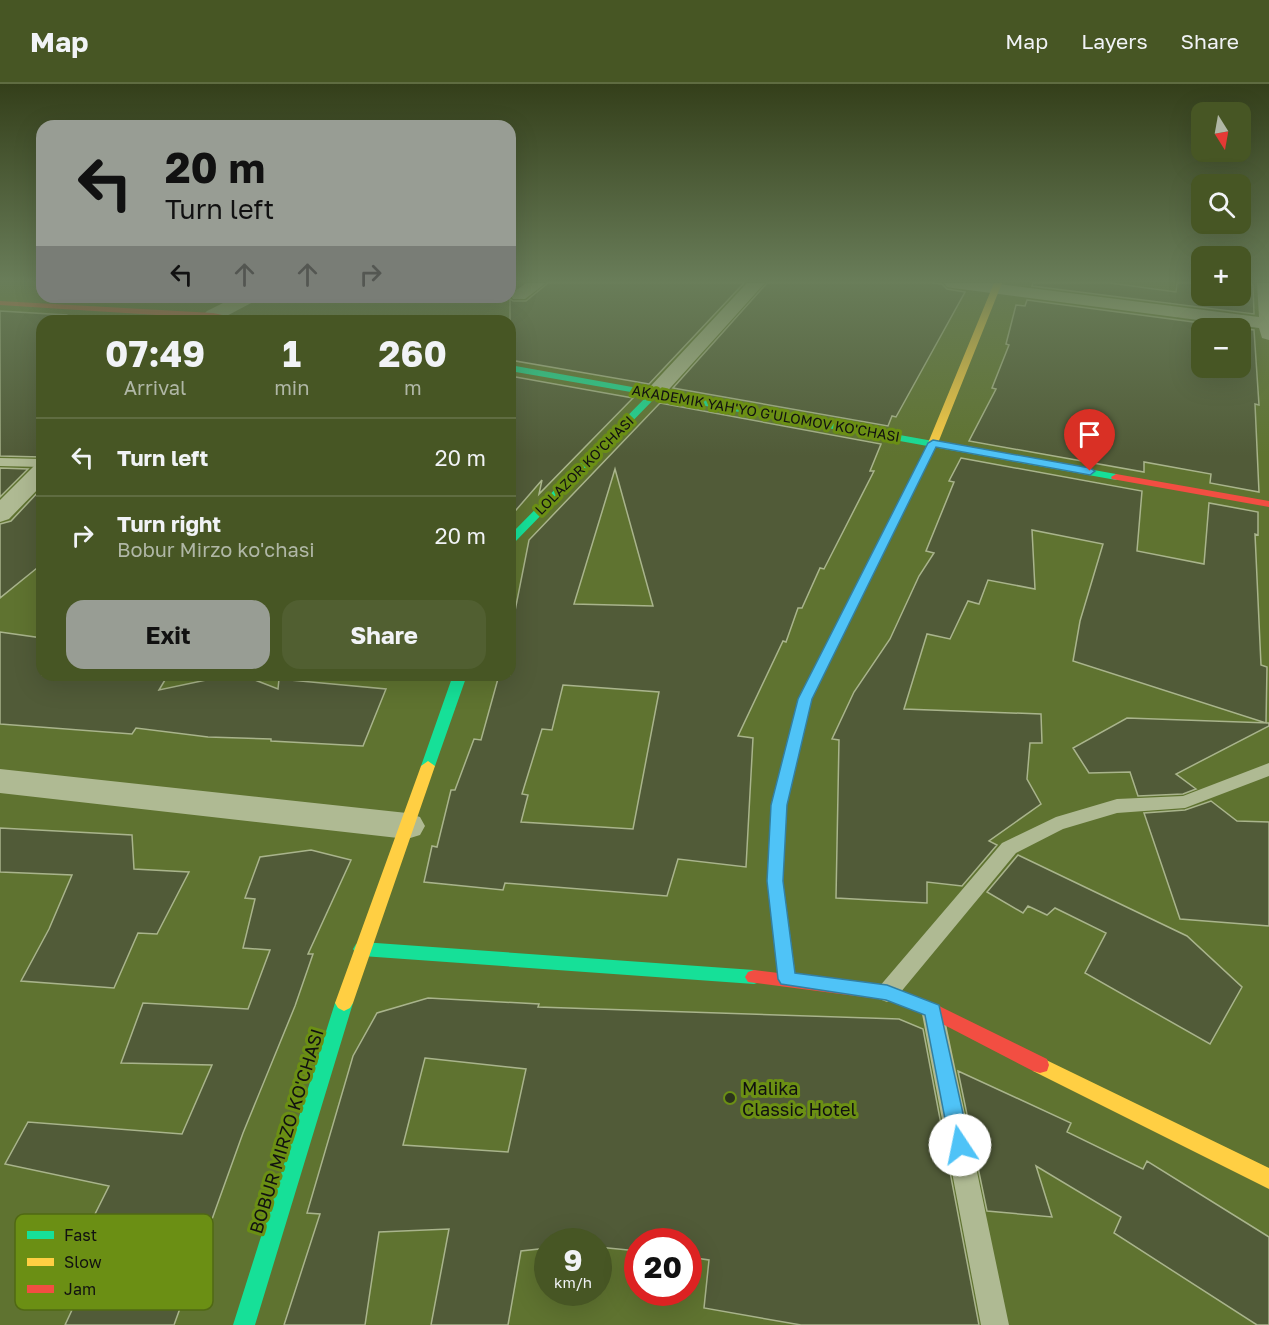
<!DOCTYPE html>
<meta charset="utf-8">
<style>
:root{--surface:#475624;--page:#515f31;--text:#f1f3f6;--muted:#b0b7a6;--line:#5f6c41;--accent:#989d94}
body{margin:0;font-family:"Golos Text",sans-serif;background:var(--page);color:var(--text);height:100vh;display:flex;flex-direction:column;font-size:22px;white-space:nowrap}
*{box-sizing:border-box;margin:0}
p{font-size:20px;color:var(--muted)}
.icon{flex:none;width:33px;height:33px;fill:none;stroke:currentColor;stroke-width:2;stroke-linecap:round;stroke-linejoin:round}
.map{position:relative;flex:1;overflow:hidden}
.sheet{position:absolute;left:36px;top:231px;width:480px;height:366px;display:flex;flex-direction:column;background:var(--surface);border-radius:18px;box-shadow:0 6px 24px #0002}
.sheet>*{flex:none}
.hud{position:absolute;left:36px;top:36px;width:480px;height:183px;border-radius:18px;box-shadow:0 6px 24px #0002;background:#989d94;color:#111;overflow:hidden}
.needle{width:39px;rotate:169deg}
.fabs{position:absolute;left:1191px;top:18px;display:grid;gap:12px}
.fabs a{display:grid;place-items:center;width:60px;height:60px;border-radius:12px;background:var(--surface);box-shadow:0 6px 24px #0002;font-size:30px}
.speed{position:absolute;left:534px;top:1144px;display:flex;gap:12px;font-size:30px;font-weight:700;text-align:center}
.speed>*{display:grid;place-content:center;width:78px;height:78px;border-radius:50%;background:var(--surface);box-shadow:0 6px 24px #0002;line-height:1}
.speed small{font-size:15px;font-weight:400}
.speed .limit{border:9px solid #d22;background:#fff;color:#111}
.pin{position:absolute;display:grid;place-items:center;width:51px;height:51px;color:#fff;margin:-62px -26px;border-radius:50% 50% 50% 0;rotate:-45deg;box-shadow:0 0 6px #0007}
.pin .icon{rotate:45deg}
.me{position:absolute;width:66px;margin:-33px;rotate:349deg;stroke-linejoin:round;filter:drop-shadow(0 0 4px #0008)}
.turn{display:flex;align-items:center;gap:21px;height:126px;padding:0 30px;font-size:27px}
.turn .icon{width:78px;height:78px;stroke-width:2.5}
.turn b{display:block;font-size:42px;line-height:51px}
.lanes{display:flex;align-items:center;height:57px;padding:0 30px;background:#0003;justify-content:center;gap:30px;direction:ltr}
.lanes .off{opacity:.35}
.eta{display:flex;justify-content:space-evenly;align-items:center;height:102px;text-align:center}
.eta b{font-size:36px;font-weight:700;line-height:42px}
.button{display:flex;gap:12px;margin-top:auto;padding:12px 30px}
.button a{flex:1;height:69px;border-radius:18px;background:var(--accent);color:#111;font-size:24px;font-weight:700;line-height:69px;text-align:center}
.button a+a{background:var(--page);color:var(--text)}
ul{padding:0;list-style:none}
li{display:flex;align-items:center;gap:18px;height:78px;padding:0 30px;border-top:2px solid var(--line)}
li div{flex:1}
li b{display:block;font-size:22px}
li em{font-style:normal}
header{display:flex;align-items:center;gap:36px;box-sizing:border-box;height:84px;padding:0 30px;background:var(--surface);border-bottom:2px solid var(--line)}
header strong{font-size:28px}
nav{display:flex;gap:33px;margin-inline-start:auto;font-size:21px}
.map>svg:first-child{display:block}
.building{fill:#515b38;stroke:#a9b48c;stroke-width:1.5;fill-rule:evenodd}
.lines{fill:none;stroke-linecap:round;stroke-linejoin:round}
.lane{fill:#afba93;fill-rule:evenodd}
.street{fill:#afba93;fill-rule:evenodd}
.fast{fill:#16e098;fill-rule:evenodd}
.slow{fill:#ffcf43;fill-rule:evenodd}
.jam{fill:#f24e42;fill-rule:evenodd}
.route{fill:#4fc3f7;stroke:#337fa1;stroke-width:1.5}
.poi-dot{fill:#2c331c;stroke:#6b8f14;stroke-width:2}
.labels{text-anchor:middle;dominant-baseline:central;stroke-width:6;stroke-linejoin:round;paint-order:stroke}
.far-street-label{font-size:14px;fill:#111;stroke:#6b8f14}
.near-poi-label{font-size:18px;fill:#111;stroke:#6b8f14;text-anchor:start}
.near-street-label{font-size:18px;fill:#111;stroke:#6b8f14}
.key{fill:#6b8f14;stroke:#506913;stroke-width:1.5}
.key-label{font-size:16px;fill:#111}
</style>
<header>
<strong>Map</strong>
<nav><a>Map</a><a>Layers</a><a>Share</a></nav>
</header>
<div class="map">
<svg width="1269" height="1241" viewBox="0 0 1269 1241">
<rect width="100%" height="100%" fill="#5f7330"/>
<!-- building -->
<path class="building" d="M548,199H744L649,300L510,276V215L513,217H526Z
M767,199H931L942,200L947,205L965,208L896,333L892,332L888,342L673,304Z
M1033,199H1110L1176,208L1177,199H1202V212H1240V199H1251L1253,202L1254,230L1032,202Z
M1027,216L1254,246L1259,321L1255,320L1259,408L1210,399L1211,390L1144,378V388L969,357L996,305L992,304L1009,261L1006,260L1016,221L1025,222ZM1202,244H1240V284H1202Z
M0,227L66,231L59,237H42V373L0,372Z
M510,292L633,314L539,410L542,396L510,433Z
M660,319L881,360L870,387H874L824,485L820,484L802,524H798L786,558L783,557L738,652L753,654L746,783L678,775L667,812L505,799L503,806L424,798L432,762L437,763L451,706H455L474,655L481,656L499,591H510V552L529,456ZM615,385L653,522L574,520ZM563,601L659,608L633,745L521,738L528,711L522,710L542,645L552,646Z
M961,374L1142,407L1137,467L1204,480L1209,419L1258,428V451L1255,450L1261,581L1267,583L1266,639L1073,577L1080,537L1103,460L1032,446L1035,505L988,496L979,520L968,517L950,555L927,550L904,625L1041,630L1042,659H1030L1027,695L1041,720L989,757L997,761L962,802L927,798V819L836,814L839,656L832,655L854,608L890,555L919,492L934,469L926,467L954,398L949,397Z
M0,384L28,385L0,413Z
M42,404V480L0,514V440L11,437Z
M0,548L42,554V591H168L159,606L230,591H242L278,605L279,595L386,605L363,662L271,657V655L208,653L136,644L132,650L0,640Z
M1127,634L1269,639V642L1176,690L1196,705L1183,710L1138,712L1130,688L1089,689L1073,664Z
M1211,717L1237,737L1269,738V842L1180,835L1144,729L1185,726Z
M0,744L132,751L134,785L189,788L157,850L138,849L114,904L21,897L49,845L72,791L0,788Z
M311,766L351,776L308,870H313L295,922L243,1049L174,1241H65L72,1226L48,1224L109,1102L5,1080L28,1038L182,1050L212,981L121,979L143,919L248,925L270,866L243,864L255,815L245,814L260,773Z
M1018,771L1187,852L1242,903L1210,960L1085,889L1106,849L1055,824L1047,831L1028,822L1023,829L987,808Z
M428,914L539,920L538,923L899,935L923,945L979,1241H801L704,1224L709,1176L688,1173V1158H638V1167L598,1163V1158L548,1157V1164L521,1167L508,1241H431L449,1145L379,1148L365,1241H284L320,1130L307,1129L353,972L377,929ZM425,974L526,985L508,1068L403,1061Z
M958,987L1071,1039L1067,1048L1143,1085L1147,1077L1269,1153V1241H1257L1114,1149L1121,1133L1036,1082L1052,1133L987,1127Z"/>
<g class="lines">
<!-- lane -->
<path class="lane" d="M0,374L42,375V383L0,382Z
M1269,679V692L1185,724L1117,729L1063,745L1016,769L895,915L887,918L879,915L876,909L879,903L1002,759L1056,733L1117,715L1183,712Z
M933,921L941,923L944,930L1009,1241H981L922,930L925,923Z"/>
<!-- street -->
<path class="street" d="M526,199H546L525,215H513L510,211Z
M747,199H765L662,313L655,315L648,313L645,309L648,305Z
M944,199H990L1259,233L1257,199H1269V256L1262,254L1259,244L953,204L947,203Z
M235,213H258L255,217L217,237H197L207,227Z
M42,380V401L9,435L0,438V416L34,382Z
M0,685L407,729L420,733L425,742L420,751L407,755L0,709Z"/>
<!-- fast -->
<path class="fast" d="M510,281L1116,390L1121,393L1116,396L656,313L514,459L510,460V451L648,311L510,287Z
M851,519L857,523L812,615L786,721L783,797L796,895L793,900L787,902L781,900L778,895L767,797L772,721L798,615L845,523Z
M453,591H467L435,682L428,687L423,685L421,682Z
M362,858L754,886L760,888L763,893L760,898L754,900L362,872L356,870L353,865L356,860Z
M344,911L350,914L353,919L255,1241H233L335,919L338,914Z"/>
<!-- slow -->
<path class="slow" d="M994,199H1002L938,359L857,523L855,526H847L845,523L928,359Z
M428,677L435,682L353,919L350,924L344,927L338,924L335,919L421,682Z
M1040,973L1269,1084V1105L1033,987L1031,981L1033,975Z"/>
<!-- jam -->
<path class="jam" d="M0,217L213,229L251,237L0,221Z
M1116,390L1269,417V423L1112,395L1111,393Z
M754,886L887,902L939,922L1047,975L1049,981L1047,987L1040,989L1033,987L927,932L886,916L748,898L745,893L748,888Z"/>
</g>
<!-- sky -->
<linearGradient id="sky" x2="0" y2="1"><stop stop-color="#343f1a"/><stop offset="0.53" stop-color="#697d59"/><stop offset="1" stop-color="#697d59" stop-opacity="0"/></linearGradient>
<rect width="1269" height="372" fill="url(#sky)"/>
<!-- route -->
<path class="route" d="M933,356L1090,384L1095,387L1090,391L936,363L812,615L787,721L783,797L795,889L887,901L939,921L970,1061L967,1068L960,1071L953,1068L950,1061L925,931L886,916L781,900L778,895L767,797L771,721L798,615L928,359Z"/>
<!-- markers -->
<circle class="poi-dot" cx="730" cy="1014" r="6"/>
<g class="labels">
<!-- far-street labels -->
<g class="far-street-label">
<text transform="translate(766 329) rotate(10)">AKADEMIK YAH'YO G'ULOMOV KO'CHASI</text>
<text transform="translate(584 381) rotate(-45)">LOLAZOR KO'CHASI</text>
</g>
<!-- near-poi labels -->
<g class="near-poi-label">
<text x="742" y="1004">Malika<tspan x="742" dy="21">Classic Hotel</tspan></text>
</g>
<!-- near-street labels -->
<g class="near-street-label">
<text transform="translate(286 1047) rotate(-73)">BOBUR MIRZO KO'CHASI</text>
</g>
</g>
<!-- legend -->
<rect x="15" y="1130" width="198" height="96" rx="9" class="key"/>
<rect x="27" y="1147" width="27" height="8" fill="#16e098"/>
<rect x="27" y="1174" width="27" height="8" fill="#ffcf43"/>
<rect x="27" y="1201" width="27" height="8" fill="#f24e42"/>
<g class="key-label">
<text x="64" y="1157">Fast</text>
<text x="64" y="1184">Slow</text>
<text x="64" y="1211">Jam</text>
</g>
</svg>
<div class="fabs">
<a><svg class="needle" viewBox="-14 -14 28 28"><path d="M0-13l5 13h-10z" fill="#e53935"/><path d="M0 13l5-13h-10z" fill="#b0b7a6"/></svg></a>
<a><svg class="icon" aria-label="search" viewBox="0 0 24 24"><circle cx="10" cy="10" r="6"/><path d="M15 15l6 6"/></svg></a>
<a>+</a>
<a>−</a>
</div>
<div class="speed"><div>9<small>km/h</small></div><div class="limit">20</div></div>
<div class="pin" style="left:1090px;top:387px;background:#d93025"><svg class="icon" aria-label="arrive" viewBox="0 0 24 24"><path d="M6 21V4h12l-3 4 3 4H6"/></svg></div>
<svg class="me" style="left:960px;top:1061px" viewBox="-20 -20 40 40"><circle r="19" fill="#fff"/><path d="M0-13L10 11 0 6-10 11z" fill="#4fc3f7"/></svg>
<div class="hud">
<div class="turn"><svg class="icon" aria-label="left" viewBox="0 0 24 24"><path d="M17 20v-9H6M10 6l-5 5 5 5"/></svg><div><b>20 m</b>Turn left</div></div>
<div class="lanes"><svg class="icon" aria-label="left" viewBox="0 0 24 24"><path d="M17 20v-9H6M10 6l-5 5 5 5"/></svg><svg class="icon off" aria-label="ahead" viewBox="0 0 24 24"><path d="M12 20V5M6 11l6-6 6 6"/></svg><svg class="icon off" aria-label="ahead" viewBox="0 0 24 24"><path d="M12 20V5M6 11l6-6 6 6"/></svg><svg class="icon off" aria-label="right" viewBox="0 0 24 24"><path d="M7 20v-9h11M14 6l5 5-5 5"/></svg></div>
</div>
<section class="sheet">
<div class="eta">
<div><b>07:49</b><p>Arrival</p></div>
<div><b>1</b><p>min</p></div>
<div><b>260</b><p>m</p></div>
</div>
<ul>
<li><svg class="icon" aria-label="left" viewBox="0 0 24 24"><path d="M17 20v-9H6M10 6l-5 5 5 5"/></svg><div><b>Turn left</b></div><em>20 m</em></li>
<li><svg class="icon" aria-label="right" viewBox="0 0 24 24"><path d="M7 20v-9h11M14 6l5 5-5 5"/></svg><div><b>Turn right</b><p>Bobur Mirzo ko'chasi</p></div><em>20 m</em></li>
</ul>
<div class="button"><a>Exit</a><a>Share</a></div>
</section>
</div>
